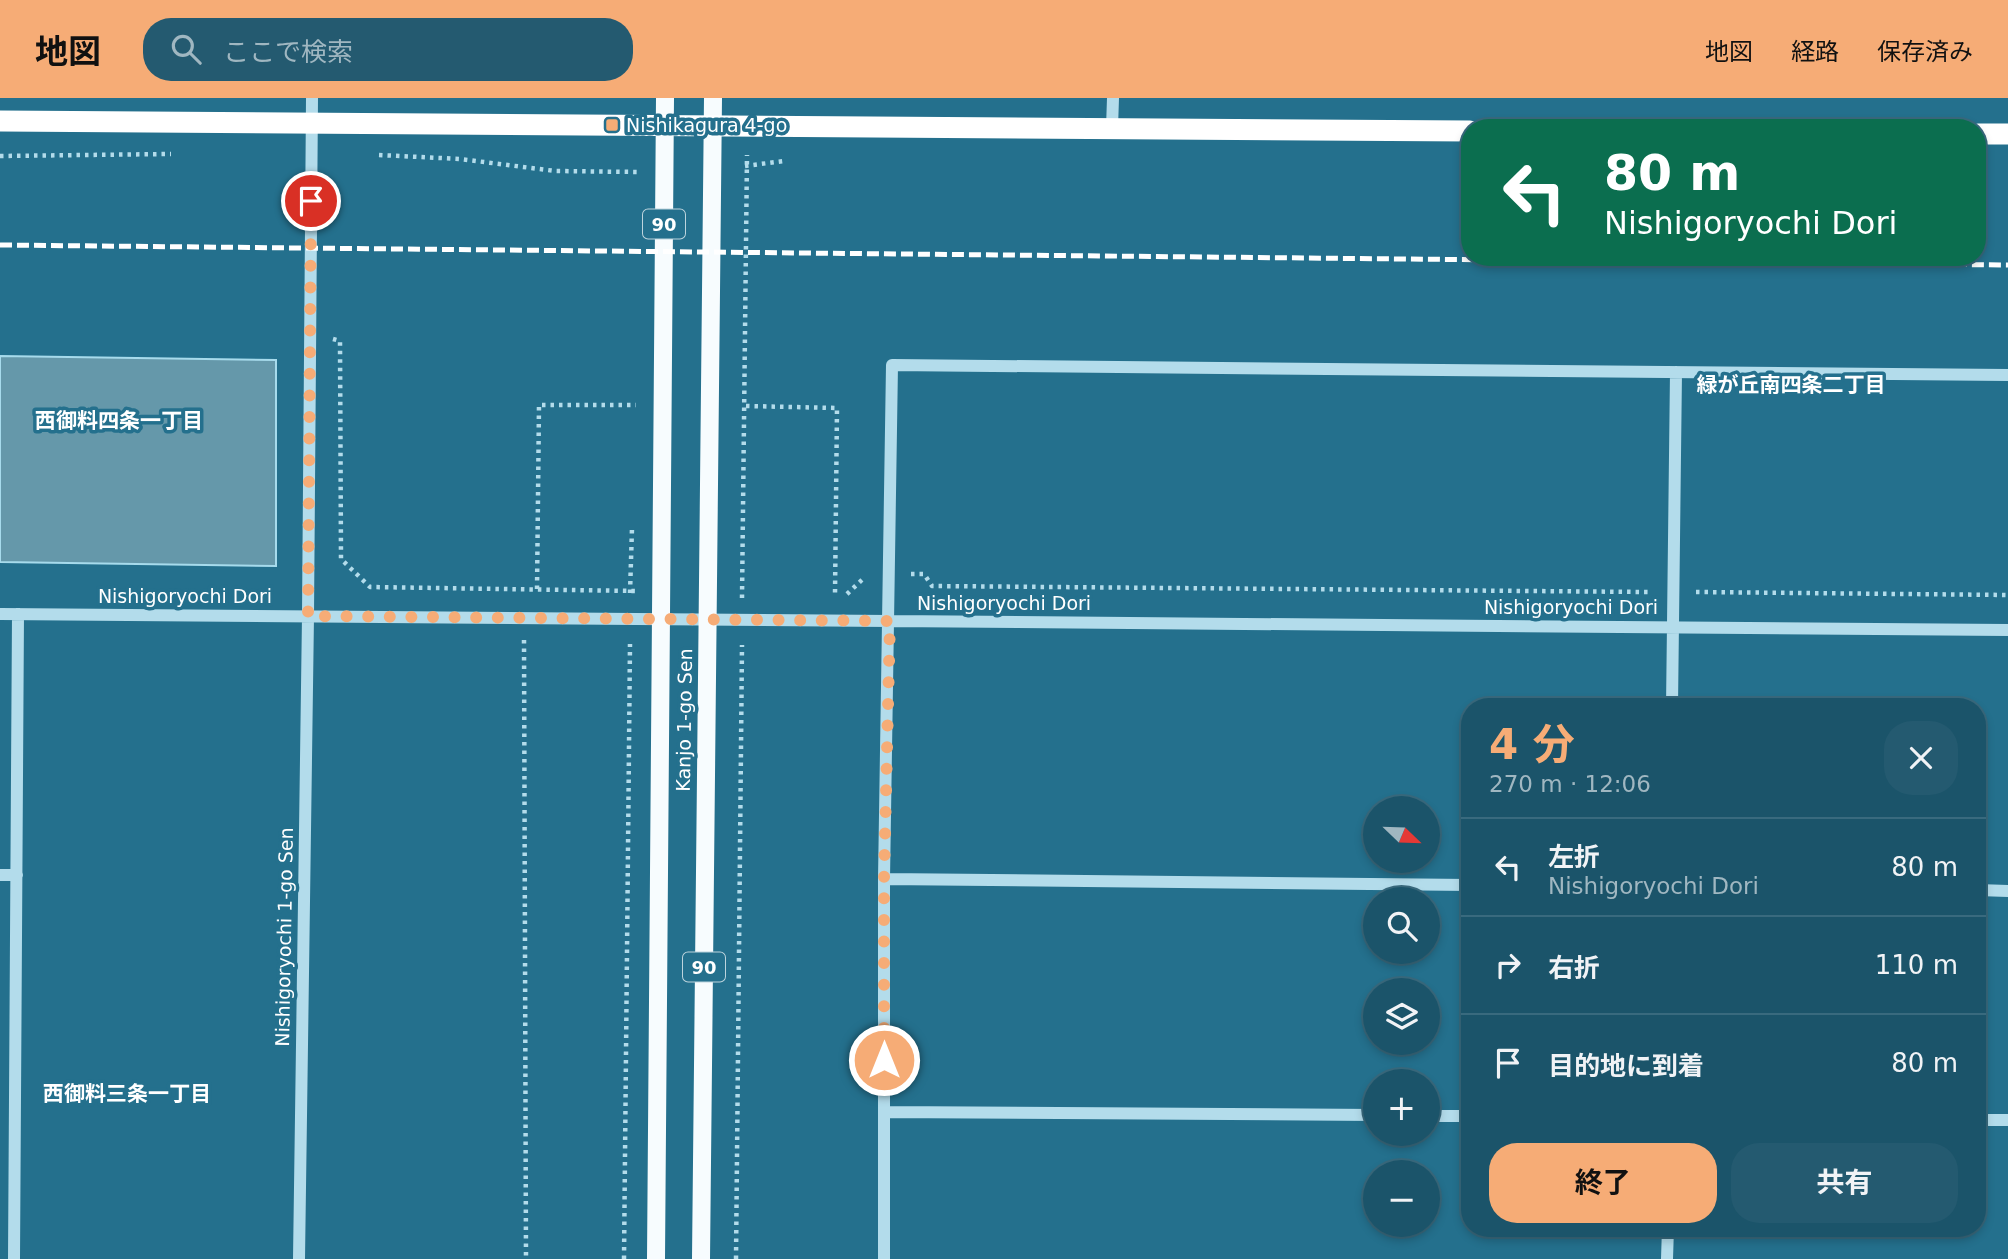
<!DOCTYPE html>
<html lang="ja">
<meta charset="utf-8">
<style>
:root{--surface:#1b546a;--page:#245a70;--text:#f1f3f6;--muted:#a0b7c1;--line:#396a7e;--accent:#f6ac76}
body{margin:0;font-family:"DejaVu Sans","Noto Sans JP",sans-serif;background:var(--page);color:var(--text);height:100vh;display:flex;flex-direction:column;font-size:26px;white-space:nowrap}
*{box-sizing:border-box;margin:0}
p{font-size:23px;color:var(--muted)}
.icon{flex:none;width:38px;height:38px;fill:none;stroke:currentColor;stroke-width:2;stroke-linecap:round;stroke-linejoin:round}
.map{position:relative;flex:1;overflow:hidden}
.details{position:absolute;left:1461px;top:600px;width:525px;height:539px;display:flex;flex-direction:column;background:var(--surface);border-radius:28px;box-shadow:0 4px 10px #0003,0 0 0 2px var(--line)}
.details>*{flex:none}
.top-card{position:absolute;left:1461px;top:21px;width:525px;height:147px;border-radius:28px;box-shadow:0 4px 10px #0003,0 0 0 2px var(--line);background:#0b6e4f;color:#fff;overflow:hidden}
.needle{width:46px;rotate:113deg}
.fabs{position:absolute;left:1363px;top:698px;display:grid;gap:14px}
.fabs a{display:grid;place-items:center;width:77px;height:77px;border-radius:50%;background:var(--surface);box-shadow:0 4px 10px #0003,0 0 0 2px var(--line);font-size:35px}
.pin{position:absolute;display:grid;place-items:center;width:60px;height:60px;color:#fff;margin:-30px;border:4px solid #fff;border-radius:50%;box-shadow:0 2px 7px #0007}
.me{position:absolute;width:77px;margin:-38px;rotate:0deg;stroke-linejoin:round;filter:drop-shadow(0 0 5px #0008)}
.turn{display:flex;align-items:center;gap:24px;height:147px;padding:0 28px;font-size:32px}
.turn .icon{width:91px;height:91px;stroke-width:2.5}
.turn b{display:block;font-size:49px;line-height:60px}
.round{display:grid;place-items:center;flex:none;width:74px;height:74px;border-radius:28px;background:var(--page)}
.headline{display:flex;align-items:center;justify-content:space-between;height:119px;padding:0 28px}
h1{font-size:42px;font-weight:700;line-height:52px;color:var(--accent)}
.cta{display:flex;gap:14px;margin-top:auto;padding:14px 28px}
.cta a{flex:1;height:80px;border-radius:28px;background:var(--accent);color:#111;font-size:28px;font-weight:700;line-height:80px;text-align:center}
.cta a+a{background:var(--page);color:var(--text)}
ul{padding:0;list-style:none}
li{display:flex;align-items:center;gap:21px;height:98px;padding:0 28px;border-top:2px solid var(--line)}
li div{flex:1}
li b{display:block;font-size:26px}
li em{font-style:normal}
header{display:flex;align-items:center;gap:42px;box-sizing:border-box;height:98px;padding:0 35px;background:var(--accent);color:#111}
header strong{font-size:33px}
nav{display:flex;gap:38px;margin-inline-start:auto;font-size:24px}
.search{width:490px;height:63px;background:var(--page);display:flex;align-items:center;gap:18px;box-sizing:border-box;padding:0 24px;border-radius:28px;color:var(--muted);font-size:26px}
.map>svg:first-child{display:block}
.water{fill:#6598aa;stroke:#a7dbec;stroke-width:2}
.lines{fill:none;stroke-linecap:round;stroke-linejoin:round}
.path{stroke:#b3dceb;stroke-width:4.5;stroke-dasharray:3.5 5;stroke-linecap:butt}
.minor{stroke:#b3dceb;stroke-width:12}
.major{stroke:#f7fcfe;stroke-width:18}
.highway{stroke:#fff;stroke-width:21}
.rail{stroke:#fff;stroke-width:5;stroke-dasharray:12 5;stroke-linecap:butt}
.route{stroke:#f6ac76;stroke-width:12;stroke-dasharray:0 21.6}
.poi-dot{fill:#f6ac76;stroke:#24708d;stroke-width:2.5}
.labels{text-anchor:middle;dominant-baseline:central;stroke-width:7;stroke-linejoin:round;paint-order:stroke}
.shield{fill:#24708d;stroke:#bdd4dd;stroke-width:2}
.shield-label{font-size:18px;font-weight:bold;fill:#fff}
.poi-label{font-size:19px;fill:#fff;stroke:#24708d;text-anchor:start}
.street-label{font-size:19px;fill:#fff;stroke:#24708d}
.neighbourhood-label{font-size:21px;font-weight:bold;fill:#fff;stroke:#24708d}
</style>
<header>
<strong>地図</strong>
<div class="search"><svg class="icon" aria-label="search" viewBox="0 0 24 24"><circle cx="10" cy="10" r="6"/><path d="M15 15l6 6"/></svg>ここで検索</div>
<nav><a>地図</a><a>経路</a><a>保存済み</a></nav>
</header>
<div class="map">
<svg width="2008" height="1161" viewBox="0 0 2008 1161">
<rect width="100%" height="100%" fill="#24708d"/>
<!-- water -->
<path class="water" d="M0,258L276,262V468L0,464Z"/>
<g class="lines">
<!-- path -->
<path class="path" d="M379,57L460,61L555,73L639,74
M0,58L171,56
M745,68L784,63
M333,241L340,243L341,461L370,489L635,493
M746,308L837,310L835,496
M911,476H924L932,488L1649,494
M537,491L539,307H636
M1696,494L2008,497
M630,495L632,430
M847,496L865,479
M742,500L747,57
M524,542L526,1161
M624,1161L630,546
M736,1161L742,547"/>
<!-- minor -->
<path class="minor" d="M1112,30L1113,0
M0,516L2008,532
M1672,609L1676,274
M0,777H17
M884,781L1470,787
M1978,792L2008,793
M884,1014L1376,1017
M1428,1018H1470
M1978,1022H2008
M14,1161L18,516
M299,1161L308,518L312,0
M884,1161V781L892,267L2008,277
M1667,1161L1668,1130"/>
<!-- major -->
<path class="major" d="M656,1161L665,0
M701,1161L713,0"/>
<!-- highway -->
<path class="highway" d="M0,23L1470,33
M1978,36H2008"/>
<!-- rail -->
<path class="rail" d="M0,147L2008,167"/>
</g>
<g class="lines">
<!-- route -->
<path class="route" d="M311,103L308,518L890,523L884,781V962"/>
</g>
<!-- markers -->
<rect class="poi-dot" x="605" y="20" width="14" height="14" rx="3.5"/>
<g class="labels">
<!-- shield labels -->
<g class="shield">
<rect x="643" y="111.5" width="42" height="29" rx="5"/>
<rect x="683" y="854.5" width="42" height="29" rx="5"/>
</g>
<g class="shield-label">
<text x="664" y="126">90</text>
<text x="704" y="869">90</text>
</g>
<!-- poi labels -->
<g class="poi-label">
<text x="626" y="27">Nishikagura 4-go</text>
</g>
<!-- street labels -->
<g class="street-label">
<text x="185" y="498">Nishigoryochi Dori</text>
<text x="1004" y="505">Nishigoryochi Dori</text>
<text x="1571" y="509">Nishigoryochi Dori</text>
<text transform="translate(684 622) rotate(-89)">Kanjo 1-go Sen</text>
<text transform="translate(284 839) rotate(-89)">Nishigoryochi 1-go Sen</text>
</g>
<!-- neighbourhood labels -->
<g class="neighbourhood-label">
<text x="1791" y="287">緑が丘南四条二丁目</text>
<text x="119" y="323">西御料四条一丁目</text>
<text x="127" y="996">西御料三条一丁目</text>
</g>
</g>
</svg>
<div class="fabs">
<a><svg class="needle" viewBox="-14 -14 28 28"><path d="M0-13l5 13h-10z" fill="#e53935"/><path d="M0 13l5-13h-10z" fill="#a0b7c1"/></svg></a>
<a><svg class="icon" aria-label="search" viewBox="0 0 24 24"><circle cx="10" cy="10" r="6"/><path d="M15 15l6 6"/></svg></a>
<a><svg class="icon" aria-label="layers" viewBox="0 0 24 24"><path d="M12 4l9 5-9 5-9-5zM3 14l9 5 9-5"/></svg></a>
<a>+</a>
<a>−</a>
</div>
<div class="pin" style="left:311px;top:103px;background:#d93025"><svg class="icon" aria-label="arrive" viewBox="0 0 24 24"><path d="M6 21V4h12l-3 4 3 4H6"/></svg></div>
<svg class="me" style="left:884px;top:962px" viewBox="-20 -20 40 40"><circle r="17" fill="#f6ac76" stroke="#fff" stroke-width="3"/><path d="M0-11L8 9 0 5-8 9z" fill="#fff"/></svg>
<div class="top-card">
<div class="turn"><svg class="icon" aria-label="left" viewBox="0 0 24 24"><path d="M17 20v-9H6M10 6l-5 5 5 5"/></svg><div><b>80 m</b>Nishigoryochi Dori</div></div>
</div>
<section class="details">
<div class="headline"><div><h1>4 分</h1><p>270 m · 12:06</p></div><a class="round"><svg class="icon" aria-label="close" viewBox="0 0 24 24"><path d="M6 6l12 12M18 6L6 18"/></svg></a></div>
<ul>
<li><svg class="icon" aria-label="left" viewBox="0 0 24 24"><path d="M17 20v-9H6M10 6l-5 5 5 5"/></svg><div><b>左折</b><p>Nishigoryochi Dori</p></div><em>80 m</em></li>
<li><svg class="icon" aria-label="right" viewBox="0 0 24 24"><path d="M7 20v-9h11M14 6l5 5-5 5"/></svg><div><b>右折</b></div><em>110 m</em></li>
<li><svg class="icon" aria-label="arrive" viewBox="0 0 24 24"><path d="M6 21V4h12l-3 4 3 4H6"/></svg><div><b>目的地に到着</b></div><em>80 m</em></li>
</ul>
<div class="cta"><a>終了</a><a>共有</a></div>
</section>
</div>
